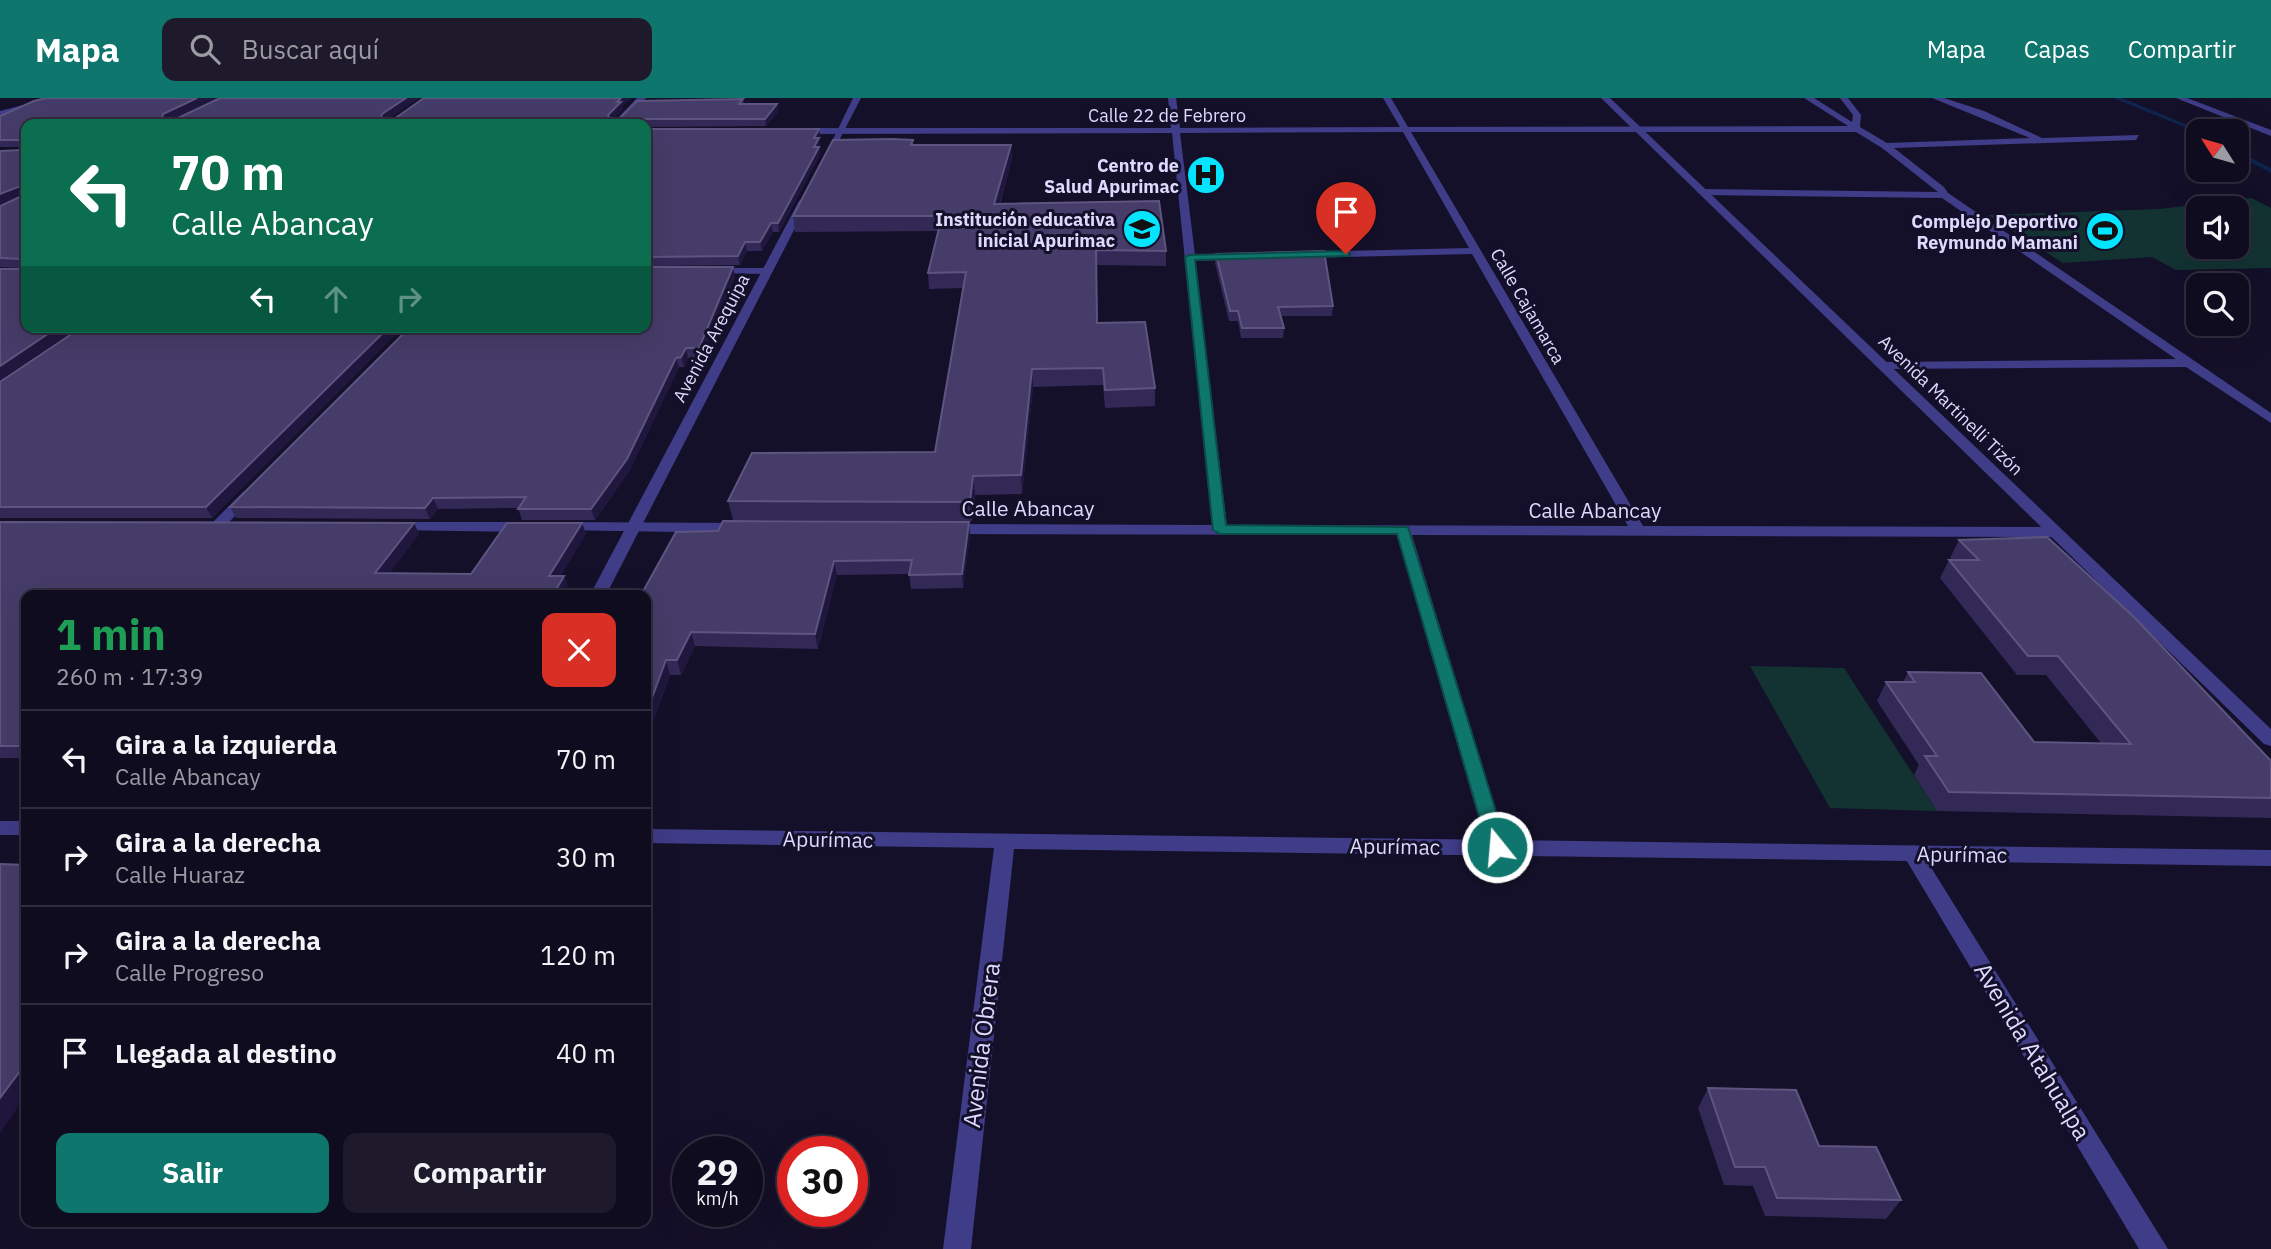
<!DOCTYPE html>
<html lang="es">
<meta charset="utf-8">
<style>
:root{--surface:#100c1f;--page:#1e1a2c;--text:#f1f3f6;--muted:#9c9ba4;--line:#302c3d;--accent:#0f766e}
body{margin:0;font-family:"IBM Plex Sans",sans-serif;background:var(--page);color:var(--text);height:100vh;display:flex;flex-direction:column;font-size:26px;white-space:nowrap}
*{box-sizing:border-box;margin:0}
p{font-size:23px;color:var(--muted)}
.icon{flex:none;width:38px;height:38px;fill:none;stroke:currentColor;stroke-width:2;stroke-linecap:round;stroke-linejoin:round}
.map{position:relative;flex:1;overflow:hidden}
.drawer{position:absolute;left:21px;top:492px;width:630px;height:637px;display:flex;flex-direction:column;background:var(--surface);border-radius:14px;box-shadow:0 7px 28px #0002,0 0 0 2px var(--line)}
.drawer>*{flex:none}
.guide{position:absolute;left:21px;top:21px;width:630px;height:214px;border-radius:14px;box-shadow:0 7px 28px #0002,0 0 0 2px var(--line);background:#0b6e4f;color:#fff;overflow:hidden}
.needle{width:46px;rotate:307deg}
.buttons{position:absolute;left:2186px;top:21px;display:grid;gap:14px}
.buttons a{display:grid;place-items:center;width:63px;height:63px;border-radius:14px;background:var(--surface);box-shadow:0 7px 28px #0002,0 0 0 2px var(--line);font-size:35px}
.speed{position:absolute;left:672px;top:1038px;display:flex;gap:14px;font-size:35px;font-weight:700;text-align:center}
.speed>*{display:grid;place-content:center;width:91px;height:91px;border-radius:50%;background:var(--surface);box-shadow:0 7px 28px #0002,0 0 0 2px var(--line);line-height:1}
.speed small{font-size:18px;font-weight:400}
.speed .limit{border:10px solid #d22;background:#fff;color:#111}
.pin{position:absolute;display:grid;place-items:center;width:60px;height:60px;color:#fff;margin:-72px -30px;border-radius:50% 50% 50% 0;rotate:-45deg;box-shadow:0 0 7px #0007}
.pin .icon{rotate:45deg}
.me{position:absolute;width:77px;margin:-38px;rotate:343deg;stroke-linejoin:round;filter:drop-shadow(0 0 5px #0008)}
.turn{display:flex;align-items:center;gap:24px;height:147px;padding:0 35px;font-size:32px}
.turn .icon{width:91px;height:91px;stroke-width:2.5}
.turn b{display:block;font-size:49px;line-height:60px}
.lanes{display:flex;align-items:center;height:66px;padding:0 35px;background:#0003;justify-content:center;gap:35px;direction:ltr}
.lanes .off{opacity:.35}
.round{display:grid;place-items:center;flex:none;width:74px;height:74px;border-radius:14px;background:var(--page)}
.summary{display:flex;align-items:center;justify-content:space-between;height:119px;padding:0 35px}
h1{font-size:42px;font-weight:700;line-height:52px;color:#1e9e55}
.action{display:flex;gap:14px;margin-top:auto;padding:14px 35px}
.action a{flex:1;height:80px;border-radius:14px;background:var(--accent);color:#fff;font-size:28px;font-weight:700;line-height:80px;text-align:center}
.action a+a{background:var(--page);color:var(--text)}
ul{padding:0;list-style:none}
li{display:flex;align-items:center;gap:21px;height:98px;padding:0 35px;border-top:2px solid var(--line)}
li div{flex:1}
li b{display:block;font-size:26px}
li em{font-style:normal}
header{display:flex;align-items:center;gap:42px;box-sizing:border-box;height:98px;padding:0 35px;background:var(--accent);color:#fff}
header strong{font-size:33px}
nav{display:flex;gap:38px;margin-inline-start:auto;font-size:24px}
.search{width:490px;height:63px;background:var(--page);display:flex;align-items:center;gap:18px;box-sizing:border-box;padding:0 24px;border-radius:14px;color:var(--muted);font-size:26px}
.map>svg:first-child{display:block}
.green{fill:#133332;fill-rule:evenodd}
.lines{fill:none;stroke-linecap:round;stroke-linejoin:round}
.stream{fill:#0d244c;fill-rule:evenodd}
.minor{fill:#3f3c88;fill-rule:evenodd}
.tertiary{fill:#3f3c88;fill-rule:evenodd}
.wall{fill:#332957}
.shaded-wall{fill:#1f173d}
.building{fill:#453c69;stroke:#5d5580;stroke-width:2}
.route{fill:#0f766e;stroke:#0a4d48;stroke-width:2}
.labels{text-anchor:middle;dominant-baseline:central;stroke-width:6;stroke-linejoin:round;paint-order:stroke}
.far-street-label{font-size:18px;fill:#ddd9ff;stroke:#151029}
.far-poi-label{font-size:18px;font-weight:bold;fill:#ddd9ff;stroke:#151029;text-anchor:end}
.street-label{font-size:21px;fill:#ddd9ff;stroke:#151029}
.near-street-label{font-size:24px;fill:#ddd9ff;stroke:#151029}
</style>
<header>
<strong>Mapa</strong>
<div class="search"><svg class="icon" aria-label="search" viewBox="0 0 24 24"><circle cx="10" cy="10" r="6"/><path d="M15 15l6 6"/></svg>Buscar aquí</div>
<nav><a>Mapa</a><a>Capas</a><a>Compartir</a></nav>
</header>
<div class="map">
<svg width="2271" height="1151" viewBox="0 0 2271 1151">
<rect width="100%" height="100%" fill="#151029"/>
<!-- green -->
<path class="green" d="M2251,100L2271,110V170L2176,172L2152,159L2063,165L1988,117L2160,111ZM2198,110H2236V149H2198Z
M1750,568L1844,570L1937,713L1830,710Z"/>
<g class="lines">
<!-- stream -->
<path class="stream" d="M2113,0H2122L2202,33L2197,34Z
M2236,52L2271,70V75L2236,57Z"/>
<!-- minor -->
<path class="minor" d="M50,0H64L0,17V13Z
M637,0H646L620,26H612Z
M1168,0H1176L1180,30L1400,29L1383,0H1391L1408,29L1848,28L1804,0H1814L1852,24L1853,17L1840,0H1848L1861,17L1860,29L1887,45L2030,40L1932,0H1944L1984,13L2042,40L2139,37L2136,42L1894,50L1944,89L1948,95L2271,315V325L2186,269L1879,271V265L1883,264L2176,261L1942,100L1702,97L1697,94L1702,91L1938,94L1882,50L1856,34H1411L1643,428L2055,429L2063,434L2055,439L1412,437L1507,749L1504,754L1497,757L1490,754L1487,749L1397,437L946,436L938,431L946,426L1212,427L1172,35L796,36L792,33L796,30H1171ZM1403,34L1469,150L1301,154L1296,157L1301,160L1472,156L1628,428L1227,427L1195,163L1238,161L1243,158L1238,155L1195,157L1180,35Z
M2176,0H2187L2271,32V38Z
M712,170H767L772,173L767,176L708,175V171Z
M249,392L256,396L254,399L222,431H212L209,428L244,393Z
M393,424H526L534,429L526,434L388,432L385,429Z
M561,424L743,425L751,430L743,435L556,432L553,429L556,426Z
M1912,747L1919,750L2168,1151H2139L1905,760L1902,755L1905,750Z"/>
<!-- tertiary -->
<path class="tertiary" d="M853,0H861L829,62L822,64Z
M1601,0H1610L2271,631V648L2264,646Z
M804,100L809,103L606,497H590L799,103Z
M0,723H26V737H0Z
M646,731L2271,752V768L1014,751L971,1151H943L994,750L646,745Z"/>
</g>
<!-- wall -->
<path class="wall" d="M46,0H216L173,21H176L220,0H419L389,20L394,21L424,0H631L622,8L623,11L613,21L743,1L744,6H777L778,14L766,28L646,29V26H26V229H78L0,282L21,171L22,170L0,169V108L22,98L0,106V53L23,52L24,49H0V18Z
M646,31L820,38L819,42L820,57L779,134H773L762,153H747L740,167L646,168Z
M913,42V47H1011L1012,61L1000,106L1166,153V168L1096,167L1097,225L1155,290V308L1105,310L1103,287L1033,289L1022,396L975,397L972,423L733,422L728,403L935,354L963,190L929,191L928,175L938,133L795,134L793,118Z
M1216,156L1333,208L1332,218H1281L1284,230L1283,240H1241L1238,223H1229L1215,165Z
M735,179L702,260H688L684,269H679L630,372L595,422H522L518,410L438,411L430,421L236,420L230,409Z
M403,229L212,420H0V284Z
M0,424L414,425L419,436L389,475L471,476L582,425L586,436L560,478H564L568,489L26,497V660H0Z
M970,437L963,490L911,491L909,476L837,477L818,551L695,548L681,577H670L646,644V497Z
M1959,442L2271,663V720L1937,713L1914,677L1919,667L1877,603L1886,584H1903L1908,574L2034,644L2101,645L2046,577H2017L1940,480L1949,462H1952L1950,460Z
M1708,990L1819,1048L1901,1102L1886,1121L1765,1118L1753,1088L1724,1087L1698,1010Z"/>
<!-- shaded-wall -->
<path class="shaded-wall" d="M197,0H216L167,24L162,20L163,16Z
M406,0H419L385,24L381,20L382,16Z
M621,0H631L622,8L623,11L610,24L608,17L617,4Z
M777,6L778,14L766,28L765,21Z
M819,31L820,38L819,42L820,57L779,134L778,125L814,49V40Z
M1011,47L1012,61L995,121L994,106Z
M23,87L26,96L0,106V96Z
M771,125L773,134L762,153L760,144Z
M745,144L747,153L740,167L738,158Z
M733,169L735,179L702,260L699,250Z
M58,229H78L0,282V268Z
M389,229H403L212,420L206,409Z
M686,250L688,260L684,269L681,259Z
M676,260L679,269L630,372L595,422L591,411Z
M1032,271L1033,289L1022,396L1021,377Z
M973,378L975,397L972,423L970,404Z
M433,400L438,411L430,421L425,410Z
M969,424L970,437L963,490L962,476Z
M414,425L419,436L381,487L375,475Z
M582,425L586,436L553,489L549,478Z
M834,463L837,477L818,551L815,536Z
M564,478L568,489L564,497H553Z
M691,534L695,548L681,577L677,562Z
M666,562L670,577L646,644V616Z
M26,965V998L0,1035V1000Z"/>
<!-- building -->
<path class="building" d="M46,0H197L163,16L162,20L176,21L220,0H406L382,16L381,20L394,21L424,0H621L617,4H621L608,17L610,21L620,20L637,3L743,1L739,6H777L765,21H644L642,26H26V229H58L0,268V171H21L23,169V161L0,160V108L22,98L23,87L0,96V53L23,52L24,44L22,42H0V18L34,3Z
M646,31H819L814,40H819L814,49H819L778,125H771L760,144H745L738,158L646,159Z
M892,41L913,42L911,47H1011L994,106L1159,103L1166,153L1096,152L1097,225L1145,224L1155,290L1105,292L1103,270L1032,271L1021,377L973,378L970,404L728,403L752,355L935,354L966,174L928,175L942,118H793L833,42Z
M1324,153L1333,208L1278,209L1284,230H1242L1238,213H1230L1216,156Z
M646,169H733L699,250H686L681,259L676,260L627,361L591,411H518L526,399L433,400L425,410L230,409L410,229H646Z
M82,229H389L206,409H0V284Z
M723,423L969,424L962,476L909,477L912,462L834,463L815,536L691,534L677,562H666L646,616V497H641L676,434L718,433Z
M0,424L414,425L375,475L471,476L507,425H582L549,478H564L553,497H26V648H0Z
M2047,439L2134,519L2271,663V700L1949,694L1925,658H1937L1886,584H1915L1908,574L1981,575L2034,644L2131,646L2058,558H2028L1949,462H1979L1959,442Z
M0,766L26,767V965L0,1000Z
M1708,990L1796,992L1819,1048L1876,1049L1901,1102L1777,1100L1765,1069H1735Z"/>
<!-- route -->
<path class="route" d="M1346,153L1350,156L1349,158L1195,162L1226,427L1408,429L1507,749L1504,754H1491L1488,749L1397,436H1220L1213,432L1185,159L1189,157Z"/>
<!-- icons -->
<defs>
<symbol id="hospital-disc" viewBox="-11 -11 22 22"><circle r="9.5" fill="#05e4fe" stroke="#151029"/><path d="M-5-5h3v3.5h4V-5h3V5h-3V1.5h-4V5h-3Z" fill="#111"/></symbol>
<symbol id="school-disc" viewBox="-11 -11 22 22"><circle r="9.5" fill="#05e4fe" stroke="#151029"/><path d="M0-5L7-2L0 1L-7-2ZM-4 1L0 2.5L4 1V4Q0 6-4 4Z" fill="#111"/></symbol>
<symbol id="stadium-disc" viewBox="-11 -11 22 22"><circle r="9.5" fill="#05e4fe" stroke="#151029"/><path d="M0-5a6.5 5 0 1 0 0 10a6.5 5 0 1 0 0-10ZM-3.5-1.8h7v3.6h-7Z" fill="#111"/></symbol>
</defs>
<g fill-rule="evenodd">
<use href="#hospital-disc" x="1184" y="55" width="44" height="44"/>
<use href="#school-disc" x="1120" y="109" width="44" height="44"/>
<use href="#stadium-disc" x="2083" y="111" width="44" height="44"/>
</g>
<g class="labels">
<!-- far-street labels -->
<g class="far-street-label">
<text x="1167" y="17">Calle 22 de Febrero</text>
<text transform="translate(1528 208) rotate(60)">Calle Cajamarca</text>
<text transform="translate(711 240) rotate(-62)">Avenida Arequipa</text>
<text transform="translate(1951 307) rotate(44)">Avenida Martinelli Tizón</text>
</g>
<!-- far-poi labels -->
<g class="far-poi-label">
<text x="1179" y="67">Centro de<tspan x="1179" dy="21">Salud Apurimac</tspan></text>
<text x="1115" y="121">Institución educativa<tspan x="1115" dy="21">inicial Apurimac</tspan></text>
<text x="2078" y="123">Complejo Deportivo<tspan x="2078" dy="21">Reymundo Mamani</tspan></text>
</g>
<!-- street labels -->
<g class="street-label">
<text x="1028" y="410">Calle Abancay</text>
<text x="1595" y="412">Calle Abancay</text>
<text transform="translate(828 741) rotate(1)">Apurímac</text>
<text transform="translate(1395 748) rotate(1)">Apurímac</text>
<text transform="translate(1962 756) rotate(1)">Apurímac</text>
</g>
<!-- near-street labels -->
<g class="near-street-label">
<text transform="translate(981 947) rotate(-83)">Avenida Obrera</text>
<text transform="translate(2033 953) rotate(59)">Avenida Atahualpa</text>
</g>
</g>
</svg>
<div class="buttons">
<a><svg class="needle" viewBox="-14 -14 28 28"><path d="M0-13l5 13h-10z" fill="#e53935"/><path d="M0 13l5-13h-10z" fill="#9c9ba4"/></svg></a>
<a><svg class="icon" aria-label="sound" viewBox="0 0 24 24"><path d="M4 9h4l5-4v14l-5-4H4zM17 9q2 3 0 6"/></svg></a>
<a><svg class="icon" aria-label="search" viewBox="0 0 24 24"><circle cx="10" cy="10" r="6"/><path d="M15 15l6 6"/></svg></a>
</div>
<div class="speed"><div>29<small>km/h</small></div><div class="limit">30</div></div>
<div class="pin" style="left:1346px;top:156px;background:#d93025"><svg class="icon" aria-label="arrive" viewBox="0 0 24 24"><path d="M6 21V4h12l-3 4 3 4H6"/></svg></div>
<svg class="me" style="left:1497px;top:749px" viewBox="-20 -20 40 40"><circle r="17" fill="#0f766e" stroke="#fff" stroke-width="3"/><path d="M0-11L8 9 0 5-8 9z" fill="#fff"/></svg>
<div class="guide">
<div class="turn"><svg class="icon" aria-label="left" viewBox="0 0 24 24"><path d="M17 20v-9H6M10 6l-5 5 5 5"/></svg><div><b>70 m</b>Calle Abancay</div></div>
<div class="lanes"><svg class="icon" aria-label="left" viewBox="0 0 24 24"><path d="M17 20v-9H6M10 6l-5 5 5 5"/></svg><svg class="icon off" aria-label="ahead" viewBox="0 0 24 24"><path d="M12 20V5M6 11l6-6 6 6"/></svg><svg class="icon off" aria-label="right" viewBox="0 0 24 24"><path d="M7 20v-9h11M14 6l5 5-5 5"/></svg></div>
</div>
<section class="drawer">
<div class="summary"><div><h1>1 min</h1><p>260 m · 17:39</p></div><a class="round" style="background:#d93025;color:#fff"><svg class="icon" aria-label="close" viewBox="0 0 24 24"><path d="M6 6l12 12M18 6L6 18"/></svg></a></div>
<ul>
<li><svg class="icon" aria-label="left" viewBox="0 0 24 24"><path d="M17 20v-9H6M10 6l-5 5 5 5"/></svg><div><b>Gira a la izquierda</b><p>Calle Abancay</p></div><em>70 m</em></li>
<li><svg class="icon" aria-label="right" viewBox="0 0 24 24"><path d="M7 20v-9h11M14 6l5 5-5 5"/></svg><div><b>Gira a la derecha</b><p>Calle Huaraz</p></div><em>30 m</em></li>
<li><svg class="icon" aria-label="right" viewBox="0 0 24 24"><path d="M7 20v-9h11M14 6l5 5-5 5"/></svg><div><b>Gira a la derecha</b><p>Calle Progreso</p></div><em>120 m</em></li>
<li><svg class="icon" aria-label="arrive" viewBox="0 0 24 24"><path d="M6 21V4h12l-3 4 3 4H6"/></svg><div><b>Llegada al destino</b></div><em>40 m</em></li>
</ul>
<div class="action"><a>Salir</a><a>Compartir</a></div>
</section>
</div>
